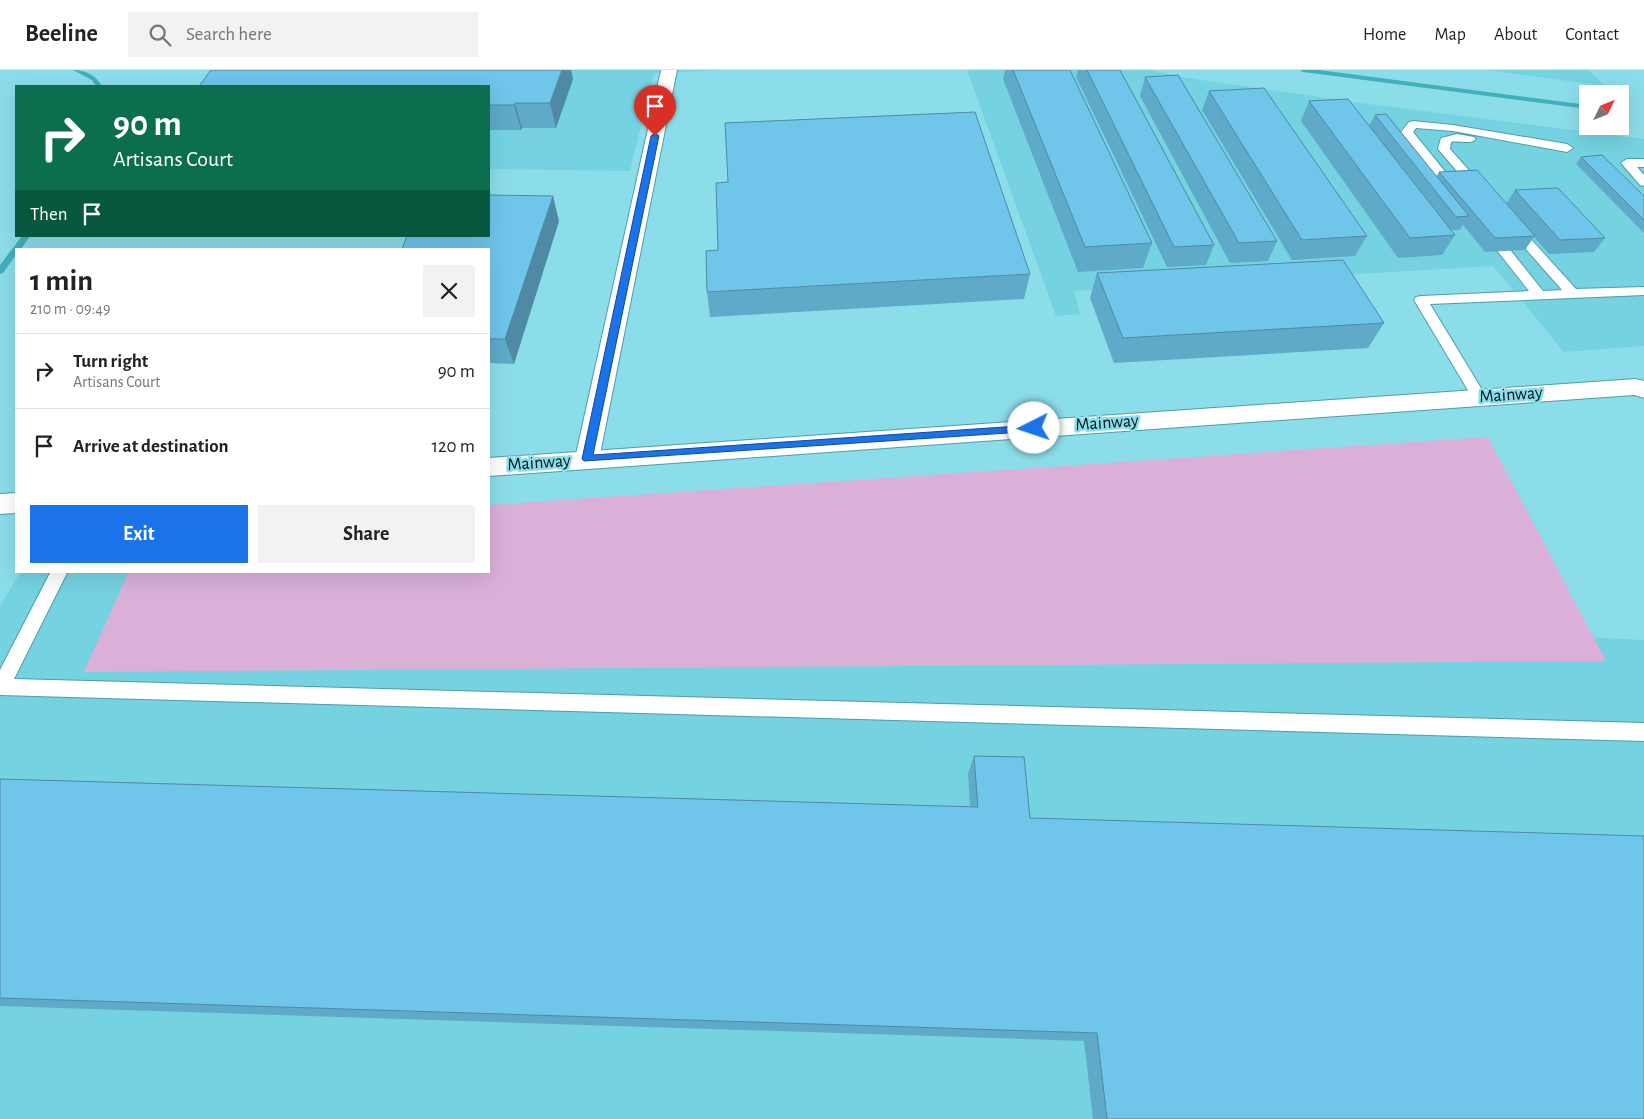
<!DOCTYPE html>
<meta charset="utf-8">
<style>
:root{--surface:#fff;--page:#f2f2f2;--text:#222;--muted:#767676;--line:#e0e0e0;--accent:#1a73e8}
body{margin:0;font-family:"Alegreya Sans",sans-serif;background:var(--page);color:var(--text);height:100vh;display:flex;flex-direction:column;font-size:19px;white-space:nowrap}
*{box-sizing:border-box;margin:0}
p{font-size:16px;color:var(--muted)}
.icon{flex:none;width:28px;height:28px;fill:none;stroke:currentColor;stroke-width:2;stroke-linecap:round;stroke-linejoin:round}
.map{position:relative;flex:1;overflow:hidden}
.sheet{position:absolute;left:15px;top:178px;width:475px;height:325px;display:flex;flex-direction:column;background:var(--surface);border-radius:0px;box-shadow:0 5px 20px #0002}
.sheet>*{flex:none}
.guide{position:absolute;left:15px;top:15px;width:475px;height:152px;border-radius:0px;box-shadow:0 5px 20px #0002;background:#0b6e4f;color:#fff;overflow:hidden}
.needle{width:32px;rotate:47deg}
.buttons{position:absolute;left:1579px;top:15px;display:grid;gap:10px}
.buttons a{display:grid;place-items:center;width:50px;height:50px;border-radius:0px;background:var(--surface);box-shadow:0 5px 20px #0002;font-size:25px}
.pin{position:absolute;display:grid;place-items:center;width:42px;height:42px;color:#fff;margin:-51px -21px;border-radius:50% 50% 50% 0;rotate:-45deg;box-shadow:0 0 5px #0007}
.pin .icon{rotate:45deg}
.me{position:absolute;width:55px;margin:-28px;rotate:266deg;stroke-linejoin:round;filter:drop-shadow(0 0 4px #0008)}
.turn{display:flex;align-items:center;gap:18px;height:105px;padding:0 15px;font-size:22px}
.turn .icon{width:65px;height:65px;stroke-width:2.5}
.turn b{display:block;font-size:35px;line-height:42px}
.then{display:flex;align-items:center;height:48px;padding:0 15px;background:#0003;gap:10px;font-size:19px}
.round{display:grid;place-items:center;flex:none;width:52px;height:52px;border-radius:0px;background:var(--page)}
.headline{display:flex;align-items:center;justify-content:space-between;height:85px;padding:0 15px}
h1{font-size:30px;font-weight:700;line-height:38px}
.primary-button{display:flex;gap:10px;margin-top:auto;padding:10px 15px}
.primary-button a{flex:1;height:58px;border-radius:0px;background:var(--accent);color:#fff;font-size:20px;font-weight:700;line-height:58px;text-align:center}
.primary-button a+a{background:var(--page);color:var(--text)}
ul{padding:0;list-style:none}
li{display:flex;align-items:center;gap:15px;height:75px;padding:0 15px;border-top:1px solid var(--line)}
li div{flex:1}
li b{display:block;font-size:19px}
li em{font-style:normal}
header{display:flex;align-items:center;gap:30px;box-sizing:border-box;height:70px;padding:0 25px;background:var(--surface);border-bottom:1px solid var(--line)}
header strong{font-size:24px}
nav{display:flex;gap:28px;margin-inline-start:auto;font-size:18px}
.search{width:350px;height:45px;background:var(--page);display:flex;align-items:center;gap:12px;box-sizing:border-box;padding:0 18px;border-radius:0px;color:var(--muted);font-size:19px}
.map>svg:first-child{display:block}
.built{fill:#75d3e1}
.green{fill:#dab0d8}
.lines{fill:none;stroke-linecap:round;stroke-linejoin:round}
.stream{fill:#42afbd;fill-rule:evenodd}
.service-casing{stroke:#4b9ea9;stroke-width:2}
.minor-casing{stroke:#4b9ea9;stroke-width:2}
.tertiary-casing{stroke:#4b9ea9;stroke-width:2}
.service{fill:#fff;fill-rule:evenodd}
.minor{fill:#fff;fill-rule:evenodd}
.tertiary{fill:#fff;fill-rule:evenodd}
.wall{fill:#5fa9c9}
.shaded-wall{fill:#4e8aa4}
.building{fill:#6fc5ea;stroke:#4e8aa4}
.route{fill:#1a73e8;stroke:#114b97}
.labels{text-anchor:middle;dominant-baseline:central;stroke-width:5;stroke-linejoin:round;paint-order:stroke}
.street-label{font-size:18px;fill:#001519;stroke:#8cddea}
</style>
<header>
<strong>Beeline</strong>
<div class="search"><svg class="icon" aria-label="search" viewBox="0 0 24 24"><circle cx="10" cy="10" r="6"/><path d="M15 15l6 6"/></svg>Search here</div>
<nav><a>Home</a><a>Map</a><a>About</a><a>Contact</a></nav>
</header>
<div class="map">
<svg width="1644" height="1049" viewBox="0 0 1644 1049">
<rect width="100%" height="100%" fill="#8cddea"/>
<!-- built -->
<path class="built" d="M219,0H728L654,3L630,101L489,99V16H206Z
M967,0H1151L1188,8L1361,33L1644,69V276L1564,282L1493,196L1074,221L1080,244L1056,246Z
M1487,0H1589L1605,16Z
M21,501H141L1644,570V1049H0V536Z"/>
<!-- green -->
<path class="green" d="M1488,367L1606,591L84,602L129,501H489V435Z"/>
<g class="lines">
<!-- stream -->
<path class="stream" d="M73,0C86,0 95,5 102,16H96L92,10Z
M1300,0H1319L1588,35V39L1303,2Z
M1620,40H1627L1628,42L1620,44Z
M22,166H30L21,179H16V185L3,203L0,204V195Z"/>
<defs>
<path id="service" d="M1413,51L1453,55L1567,74L1573,78L1567,82L1453,61L1416,58L1413,62L1460,120L1454,124L1450,123L1401,62L1409,52Z
M1457,64L1474,67L1476,69C1470,75 1459,70 1451,72L1450,79L1482,115L1484,118L1482,121H1474L1438,79L1441,68Z
M1627,89H1644V97H1637L1644,105V116L1640,115L1621,93Z
M1514,154L1518,155L1576,219L1644,217V225L1430,234L1487,328L1485,332L1480,333L1475,332L1414,230L1416,227L1421,226L1529,221L1484,164L1490,160L1495,161L1543,221L1562,220L1510,161L1508,158Z
M51,501H68L14,609L1644,653V671L0,625V600Z"/>
<path id="minor" d="M661,0H677L599,389L596,396L587,398L578,396L575,389Z"/>
<path id="tertiary" d="M1636,309L1644,311V328L1634,325L489,406V388Z
M16,423V443L0,444V424Z"/>
</defs>
<!-- service casing -->
<use href="#service" class="service-casing"/>
<!-- minor casing -->
<use href="#minor" class="minor-casing"/>
<!-- tertiary casing -->
<use href="#tertiary" class="tertiary-casing"/>
<!-- service -->
<use href="#service" class="service"/>
<!-- minor -->
<use href="#minor" class="minor"/>
<!-- tertiary -->
<use href="#tertiary" class="tertiary"/>
</g>
<!-- wall -->
<path class="wall" d="M211,0H571L573,9L556,58H522L521,60H489V16Z
M1005,0H1070L1152,173L1143,198L1078,202L1003,9Z
M1078,0H1120L1214,175L1206,195L1167,197L1076,7Z
M1145,7L1277,171L1268,191L1230,193L1140,26Z
M1209,21L1367,166L1355,186L1292,190L1202,40Z
M1309,31L1369,56L1375,45L1436,107L1439,102L1506,134L1515,120L1605,168L1594,182L1549,184L1534,167L1525,180L1485,182L1463,155L1460,160H1451L1455,165L1442,185L1398,188L1301,51Z
M1581,87L1644,126V163L1576,94Z
M559,151L514,294L489,293V179Z
M1097,203L1384,253L1368,278L1114,293L1090,228Z
M1030,204L1024,229L710,247L707,222Z
M974,686L1030,748L1644,1049H1093L1084,971L0,936V709L970,737L968,703Z"/>
<!-- shaded-wall -->
<path class="shaded-wall" d="M562,0H571L573,9L556,58L550,33Z
M515,33L522,58L521,60L514,35Z
M553,126L559,151L514,294L505,269Z"/>
<!-- building -->
<path class="building" d="M211,0H562L550,33H515L514,35H489V16H199Z
M1013,0H1070L1152,173L1085,177Z
M1087,0H1120L1214,175L1174,177Z
M1178,5L1277,171L1239,173L1145,7Z
M1264,18L1367,166L1302,170L1209,21Z
M1348,29L1455,165L1410,168L1309,31Z
M975,42L1030,204L707,222L706,181L718,180L716,113L728,112L725,53Z
M1386,44L1469,146L1456,147L1375,45Z
M1602,85L1644,126V150L1581,87Z
M1477,100L1535,166L1495,168L1439,102Z
M1558,118L1605,168L1560,170L1515,120Z
M489,125L553,126L505,269H489V179H402L407,166H489Z
M1343,190L1384,253L1123,268L1097,203Z
M974,686L1024,687L1030,748L1644,766V1049H1107L1097,963L0,928V709L978,737Z"/>
<!-- route -->
<path class="route" d="M655,63L659,66L593,385L1034,355L1038,356V361L584,391L582,389L651,66Z"/>
<g class="labels">
<!-- street labels -->
<g class="street-label">
<text transform="translate(1511 325) rotate(-4)">Mainway</text>
<text transform="translate(1107 353) rotate(-4)">Mainway</text>
<text transform="translate(539 393) rotate(-4)">Mainway</text>
</g>
</g>
</svg>
<div class="buttons">
<a><svg class="needle" viewBox="-14 -14 28 28"><path d="M0-13l5 13h-10z" fill="#e53935"/><path d="M0 13l5-13h-10z" fill="#767676"/></svg></a>
</div>
<div class="pin" style="left:655px;top:66px;background:#d93025"><svg class="icon" aria-label="arrive" viewBox="0 0 24 24"><path d="M6 21V4h12l-3 4 3 4H6"/></svg></div>
<svg class="me" style="left:1034px;top:358px" viewBox="-20 -20 40 40"><circle r="19" fill="#fff"/><path d="M0-13L10 11 0 6-10 11z" fill="#1a73e8"/></svg>
<div class="guide">
<div class="turn"><svg class="icon" aria-label="right" viewBox="0 0 24 24"><path d="M7 20v-9h11M14 6l5 5-5 5"/></svg><div><b>90 m</b>Artisans Court</div></div>
<div class="then">Then<svg class="icon" aria-label="arrive" viewBox="0 0 24 24"><path d="M6 21V4h12l-3 4 3 4H6"/></svg></div>
</div>
<section class="sheet">
<div class="headline"><div><h1>1 min</h1><p>210 m · 09:49</p></div><a class="round"><svg class="icon" aria-label="close" viewBox="0 0 24 24"><path d="M6 6l12 12M18 6L6 18"/></svg></a></div>
<ul>
<li><svg class="icon" aria-label="right" viewBox="0 0 24 24"><path d="M7 20v-9h11M14 6l5 5-5 5"/></svg><div><b>Turn right</b><p>Artisans Court</p></div><em>90 m</em></li>
<li><svg class="icon" aria-label="arrive" viewBox="0 0 24 24"><path d="M6 21V4h12l-3 4 3 4H6"/></svg><div><b>Arrive at destination</b></div><em>120 m</em></li>
</ul>
<div class="primary-button"><a>Exit</a><a>Share</a></div>
</section>
</div>
